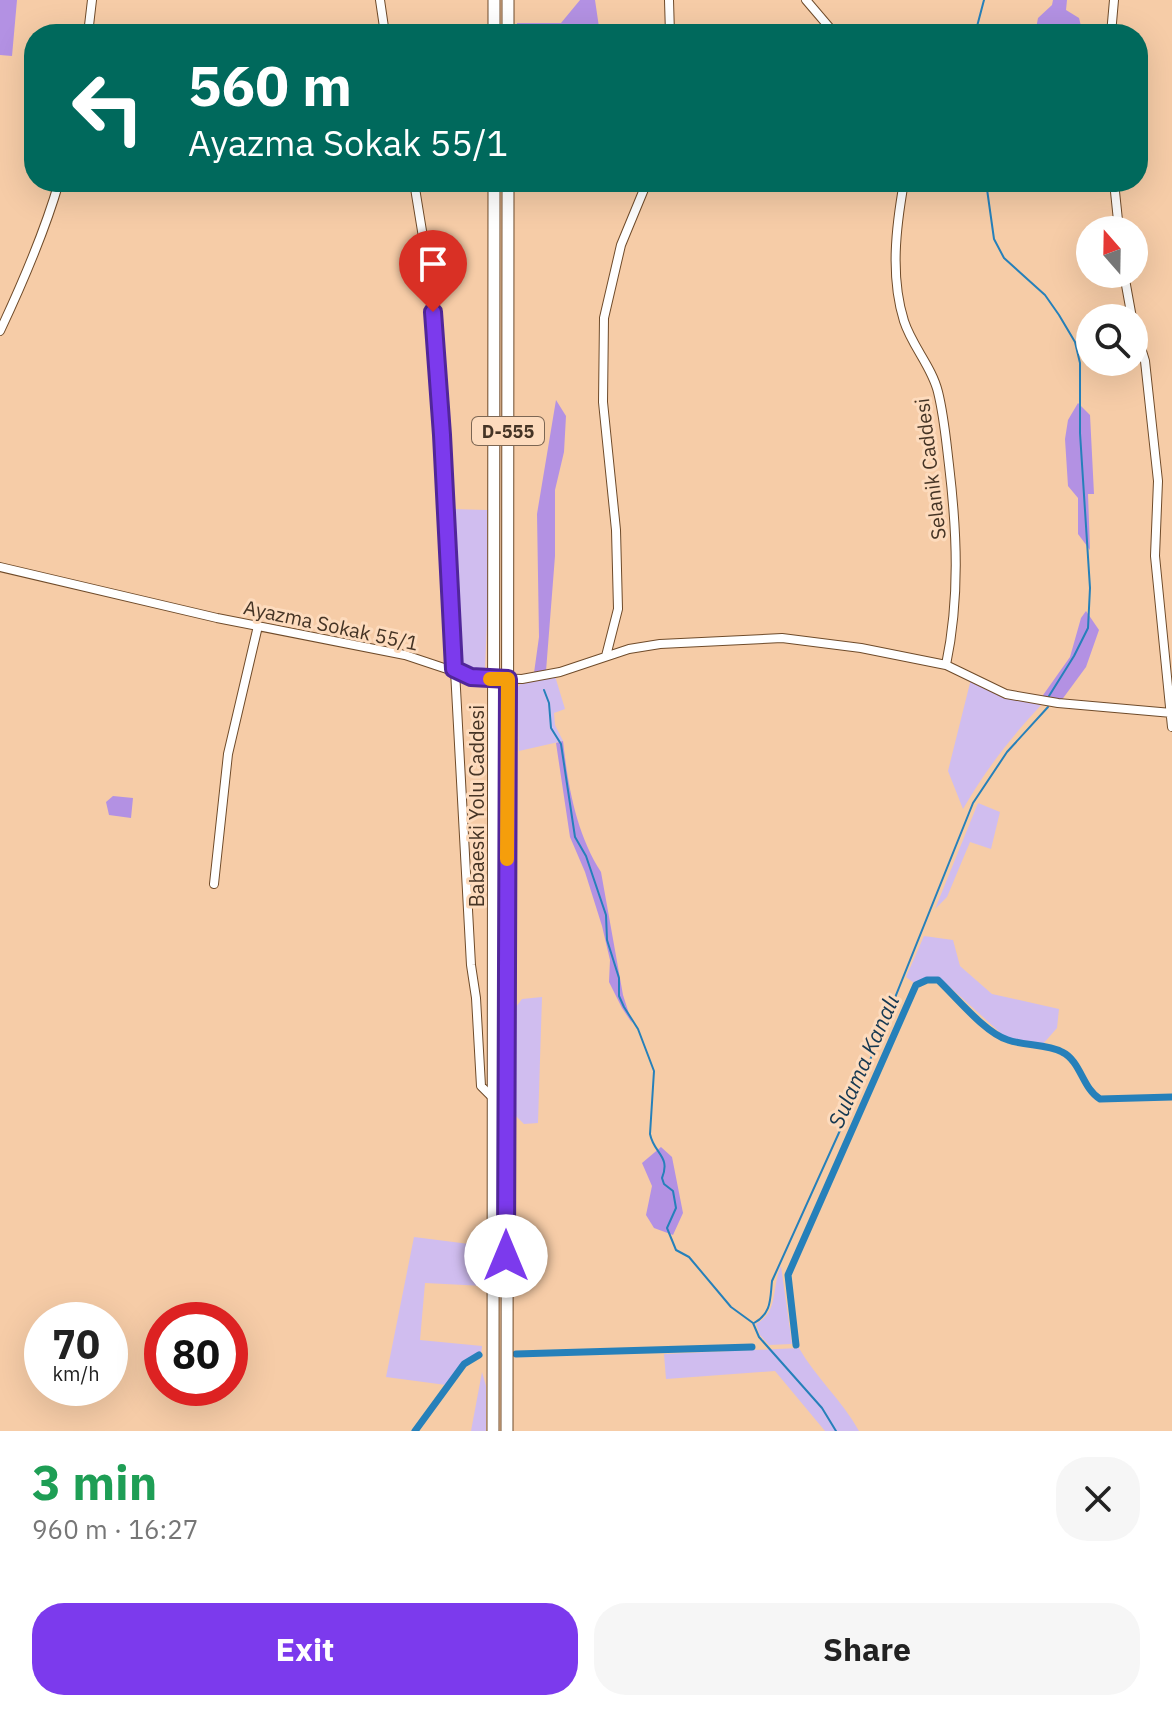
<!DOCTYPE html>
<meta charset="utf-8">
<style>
:root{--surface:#fff;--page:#f6f6f6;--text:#222;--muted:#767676;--accent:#7c3aed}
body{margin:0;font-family:"IBM Plex Sans",sans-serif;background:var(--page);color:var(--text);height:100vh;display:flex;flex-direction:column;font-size:30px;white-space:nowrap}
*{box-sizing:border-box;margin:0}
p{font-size:26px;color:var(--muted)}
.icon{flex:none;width:44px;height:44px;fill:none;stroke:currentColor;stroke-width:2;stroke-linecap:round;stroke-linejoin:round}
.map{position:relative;height:1431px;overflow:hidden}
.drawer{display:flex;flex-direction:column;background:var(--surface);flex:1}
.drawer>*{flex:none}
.top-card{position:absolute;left:24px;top:24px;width:1124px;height:168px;border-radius:32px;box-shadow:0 8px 32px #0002;background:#00695c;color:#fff;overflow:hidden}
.needle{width:52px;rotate:340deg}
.buttons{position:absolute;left:1076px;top:216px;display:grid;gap:16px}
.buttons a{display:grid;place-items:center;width:72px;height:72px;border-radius:50%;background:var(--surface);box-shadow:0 8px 32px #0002;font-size:40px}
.speed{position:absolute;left:24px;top:1302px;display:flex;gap:16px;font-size:40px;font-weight:700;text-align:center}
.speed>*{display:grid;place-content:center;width:104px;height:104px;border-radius:50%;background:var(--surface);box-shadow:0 8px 32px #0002;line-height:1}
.speed small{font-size:20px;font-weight:400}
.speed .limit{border:12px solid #d22;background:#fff;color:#111}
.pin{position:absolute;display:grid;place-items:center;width:68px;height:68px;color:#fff;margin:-82px -34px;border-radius:50% 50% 50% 0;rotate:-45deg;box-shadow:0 0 8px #0007}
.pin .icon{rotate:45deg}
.me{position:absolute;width:88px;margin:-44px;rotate:0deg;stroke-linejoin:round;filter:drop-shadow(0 0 6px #0008)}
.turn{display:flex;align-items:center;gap:28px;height:168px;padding:0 32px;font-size:36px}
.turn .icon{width:104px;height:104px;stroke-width:2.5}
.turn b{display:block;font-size:56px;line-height:68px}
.round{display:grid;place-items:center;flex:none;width:84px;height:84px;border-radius:32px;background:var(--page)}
.summary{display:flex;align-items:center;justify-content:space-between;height:136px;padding:0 32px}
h1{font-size:48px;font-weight:800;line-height:60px;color:#1e9e55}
.cta{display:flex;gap:16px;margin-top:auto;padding:16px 32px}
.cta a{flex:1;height:92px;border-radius:32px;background:var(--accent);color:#fff;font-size:32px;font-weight:800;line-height:92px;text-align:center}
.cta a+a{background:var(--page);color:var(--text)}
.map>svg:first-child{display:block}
.green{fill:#d0bdef}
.forest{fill:#b391e3}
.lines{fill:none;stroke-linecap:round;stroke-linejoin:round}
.stream{stroke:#2680ba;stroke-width:2}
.canal{stroke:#2680ba;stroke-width:7}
.minor-casing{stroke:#6f4b2a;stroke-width:10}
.highway-casing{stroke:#6f4b2a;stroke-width:13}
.minor{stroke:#fff;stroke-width:8}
.highway{stroke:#fff;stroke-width:11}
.route-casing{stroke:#51269a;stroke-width:20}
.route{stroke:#7c3aed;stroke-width:14}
.slow{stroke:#f59e0b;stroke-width:14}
.labels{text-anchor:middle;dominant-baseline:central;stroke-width:6;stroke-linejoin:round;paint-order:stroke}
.shield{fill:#fddbbd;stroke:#7c6653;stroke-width:2}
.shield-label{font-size:18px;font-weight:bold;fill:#453425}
.street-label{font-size:20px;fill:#453425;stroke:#fddbbd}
.water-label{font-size:22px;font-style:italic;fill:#153851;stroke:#fddbbd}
</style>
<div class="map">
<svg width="1172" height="1431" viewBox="0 0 1172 1431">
<rect width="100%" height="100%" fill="#f6cca7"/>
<!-- green -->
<path class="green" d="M450,509L487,510L488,599L485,669L479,673L464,670L458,658Z
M555,676L565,709L554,713L555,725L563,741L519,751L517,688L522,682Z
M971,679L1043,703C1011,737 987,768 963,809L948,771Z
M978,803L1000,812L991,849L970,842L947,897L935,909Z
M924,936L953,940L960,966L992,994L1059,1009L1057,1028L1043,1044L1005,1037L940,978L928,977L914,983L906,977Z
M542,997L538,1123L524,1124L515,1115L516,1007L522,999Z
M414,1237L485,1246L484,1286L425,1283L420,1340L482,1346L481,1355L462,1363L446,1385L386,1377Z
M781,1266L792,1344L769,1345L760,1335L756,1324C779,1312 771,1289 781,1266Z
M799,1348C816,1378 842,1400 859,1431H825L775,1371L666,1379L664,1354Z
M482,1372L486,1386V1431H471Z"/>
<!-- forest -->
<path class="forest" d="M0,0H17L12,56L0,55Z
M580,0H595L600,34H517V23H561Z
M1053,0H1067L1066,10L1079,18L1083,34H1035L1038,18L1052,5Z
M556,400L566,416L564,452L555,490V556L546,671L534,673L539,637L537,514Z
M1078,403L1090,415L1094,494H1088L1090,550L1078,534V498L1068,486L1065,439L1068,420Z
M1086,611L1099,630L1086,667L1061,701L1041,698L1070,657L1081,618Z
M563,741C568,786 576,833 601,872L623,995L632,1023L622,1008L609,982L610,960L602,926L585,872L570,837L556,743Z
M113,796L133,798L131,818L109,815L106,802Z
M661,1147L672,1157L683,1213L673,1235L654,1228L646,1215L652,1186L642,1163Z"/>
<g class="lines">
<!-- stream -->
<path class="stream" d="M975,34L984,0
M986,182L994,239L1004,258L1045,295L1059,315L1075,342L1080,363V433L1090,588L1088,628L1074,656L1049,696
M544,690L549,703L551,728L561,744L575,837L586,856L606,915L607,940L619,978V996L624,1007L638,1029L654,1071L650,1134C654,1154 671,1156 662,1178L664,1184L673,1191L676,1208L667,1228L676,1250L689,1257L731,1307L753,1323L759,1337L822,1408L836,1431
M754,1323C772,1313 770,1299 772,1281L856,1095L973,803L1007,752L1048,707"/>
<!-- canal -->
<path class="canal" d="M796,1345L788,1275L916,985L927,980H938C956,997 985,1033 1008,1040C1025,1046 1047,1044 1062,1052C1081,1061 1082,1088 1100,1099L1172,1097
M516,1354L752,1347
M415,1431L464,1364L479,1355"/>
<defs>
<path id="minor" d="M380,0L385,34
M669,0L670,34
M806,0L835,34
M88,34L92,0
M1111,34L1114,0
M414,182L431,286L442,431L471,965L476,998L481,1086L493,1098
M904,182C896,227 890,276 904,321C912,346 932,367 938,392C944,416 946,440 949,465C957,532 960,598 946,665
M1114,182L1119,230
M1124,274L1132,318
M1134,325L1145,361L1158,481L1155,556L1172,727
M0,331C23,282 44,234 59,182
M0,567L217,618L405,655L471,677L522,679L560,672L629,649L660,644L782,638L861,648L946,665L1006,694L1058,703L1172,713
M606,656L618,609L616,530L603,402L604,318L621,245L647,182
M214,884L228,754L258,626"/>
<path id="highway" d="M494,34V0
M508,34V0
M493,1431L494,182
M507,1431L508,182"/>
</defs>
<!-- minor casing -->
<use href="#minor" class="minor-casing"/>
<!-- highway casing -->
<use href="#highway" class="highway-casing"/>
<!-- minor -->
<use href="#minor" class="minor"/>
<!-- highway -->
<use href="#highway" class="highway"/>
</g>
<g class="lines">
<defs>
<path id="route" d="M433,312L442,435L454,669L471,677L508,679L506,1256"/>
</defs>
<!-- route casing -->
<use href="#route" class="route-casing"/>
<!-- route -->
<use href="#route" class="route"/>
<!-- slow -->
<path class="slow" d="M490,679H508L507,859"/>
</g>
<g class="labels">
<!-- shield labels -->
<rect class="shield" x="472" y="417" width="72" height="28" rx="6"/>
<g class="shield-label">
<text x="508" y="431">D-555</text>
</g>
<!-- street labels -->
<g class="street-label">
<text transform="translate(930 469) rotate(-97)">Selanik Caddesi</text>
<text transform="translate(331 625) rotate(12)">Ayazma Sokak 55/1</text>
<text transform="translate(476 806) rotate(-90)">Babaeski Yolu Caddesi</text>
</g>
<!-- water labels -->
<g class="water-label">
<text transform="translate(863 1061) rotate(-66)">Sulama Kanalı</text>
</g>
</g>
</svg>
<div class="buttons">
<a><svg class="needle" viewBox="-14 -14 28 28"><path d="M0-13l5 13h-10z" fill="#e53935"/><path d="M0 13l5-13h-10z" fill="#767676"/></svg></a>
<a><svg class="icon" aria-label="search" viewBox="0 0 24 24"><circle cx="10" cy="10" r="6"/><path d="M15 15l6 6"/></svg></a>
</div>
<div class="speed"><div>70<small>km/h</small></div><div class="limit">80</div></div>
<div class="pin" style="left:433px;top:312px;background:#d93025"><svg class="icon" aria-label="arrive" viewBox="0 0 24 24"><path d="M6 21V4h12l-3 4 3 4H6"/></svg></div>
<svg class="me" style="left:506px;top:1256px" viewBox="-20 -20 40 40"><circle r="19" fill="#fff"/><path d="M0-13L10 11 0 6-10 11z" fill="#7c3aed"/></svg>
<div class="top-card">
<div class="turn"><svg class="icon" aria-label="left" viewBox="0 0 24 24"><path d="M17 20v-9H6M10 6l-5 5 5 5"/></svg><div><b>560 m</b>Ayazma Sokak 55/1</div></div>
</div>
</div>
<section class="drawer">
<div class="summary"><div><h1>3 min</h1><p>960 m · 16:27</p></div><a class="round"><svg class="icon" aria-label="close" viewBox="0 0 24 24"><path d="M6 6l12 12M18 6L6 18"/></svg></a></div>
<div class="cta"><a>Exit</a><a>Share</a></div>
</section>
